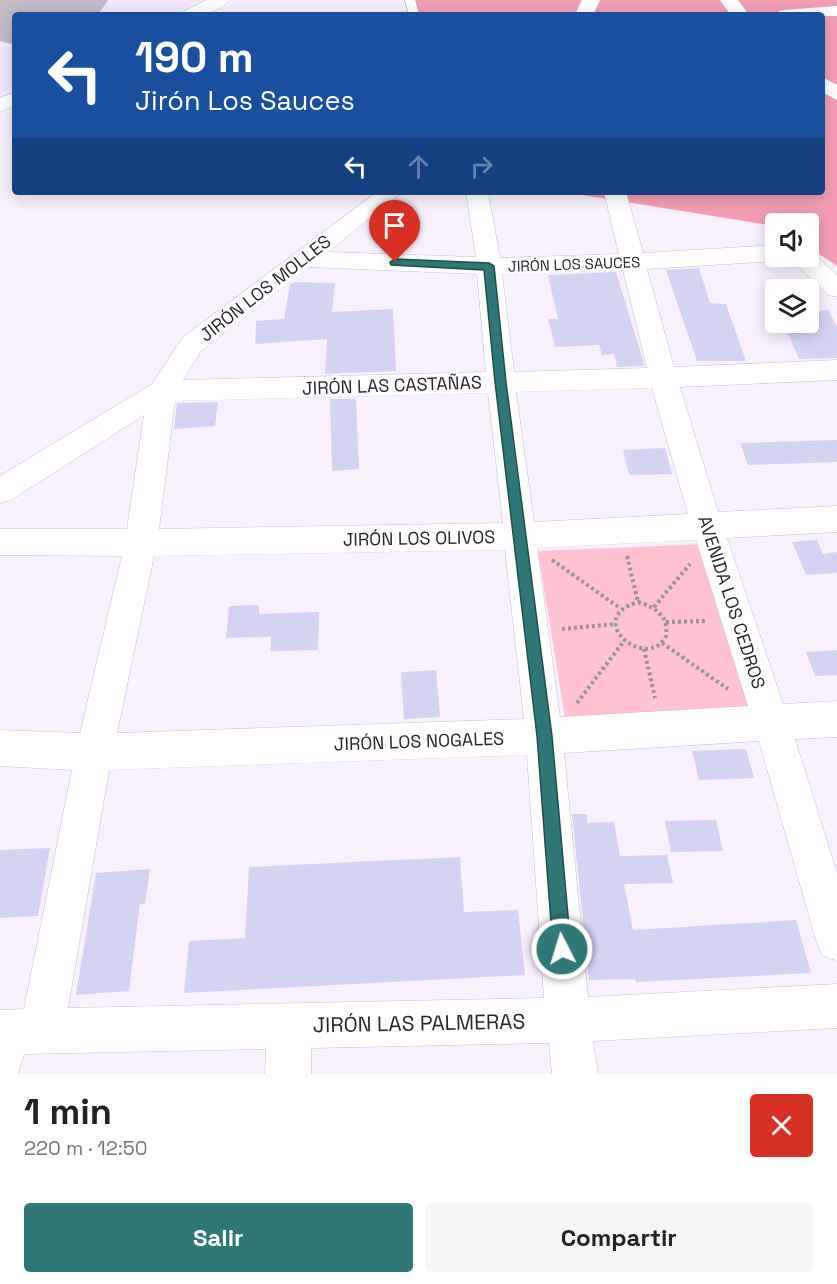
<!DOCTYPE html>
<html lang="es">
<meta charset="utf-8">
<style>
:root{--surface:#fff;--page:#f6f6f6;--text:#222;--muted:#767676;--accent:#307875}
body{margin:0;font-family:"Space Grotesk",sans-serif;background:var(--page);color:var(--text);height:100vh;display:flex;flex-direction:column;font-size:22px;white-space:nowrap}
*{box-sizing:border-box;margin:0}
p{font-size:20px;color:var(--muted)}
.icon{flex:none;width:33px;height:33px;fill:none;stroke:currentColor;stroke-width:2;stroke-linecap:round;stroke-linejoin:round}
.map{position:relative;height:1074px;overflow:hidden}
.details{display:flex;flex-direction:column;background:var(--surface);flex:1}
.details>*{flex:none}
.guide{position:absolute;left:12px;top:12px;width:813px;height:183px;border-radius:6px;box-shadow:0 3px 15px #0003;background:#1a4fa0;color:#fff;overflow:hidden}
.buttons{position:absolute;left:765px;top:213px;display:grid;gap:12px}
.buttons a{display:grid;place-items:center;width:54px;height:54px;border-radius:6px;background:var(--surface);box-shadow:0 3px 15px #0003;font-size:30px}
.pin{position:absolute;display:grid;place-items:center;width:51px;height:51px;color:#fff;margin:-62px -26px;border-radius:50% 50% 50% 0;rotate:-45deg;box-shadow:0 0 6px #0007}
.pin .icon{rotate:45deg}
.me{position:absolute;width:66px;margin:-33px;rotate:355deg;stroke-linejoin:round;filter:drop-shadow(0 0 4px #0008)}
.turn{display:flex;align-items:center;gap:21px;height:126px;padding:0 24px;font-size:27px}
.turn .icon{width:78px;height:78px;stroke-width:2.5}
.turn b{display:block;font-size:42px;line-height:51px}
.lanes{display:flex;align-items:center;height:57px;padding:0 24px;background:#0003;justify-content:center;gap:30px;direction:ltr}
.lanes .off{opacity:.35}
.round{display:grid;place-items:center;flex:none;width:63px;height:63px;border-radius:6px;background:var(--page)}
.headline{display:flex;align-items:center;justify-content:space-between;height:102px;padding:0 24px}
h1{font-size:36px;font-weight:700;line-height:45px}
.action{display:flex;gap:12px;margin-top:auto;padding:12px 24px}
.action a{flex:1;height:69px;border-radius:6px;background:var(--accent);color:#fff;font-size:24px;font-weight:700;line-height:69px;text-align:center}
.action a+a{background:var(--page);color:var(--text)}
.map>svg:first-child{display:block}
.built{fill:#f6e7ff}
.green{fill:#ffc2d1}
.forest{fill:#f49eb5}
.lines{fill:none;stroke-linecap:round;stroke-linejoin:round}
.runway{fill:#c4bcc9;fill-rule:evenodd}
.building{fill:#d5d3f2}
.lane-casing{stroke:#c8bad1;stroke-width:2}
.street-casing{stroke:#c8bad1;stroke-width:1}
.path{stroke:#9a939e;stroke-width:4;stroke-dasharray:3 3;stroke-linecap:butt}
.lane{fill:#fff;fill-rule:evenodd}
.street{fill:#fff;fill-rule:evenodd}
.route{fill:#307875;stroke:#1f4e4c;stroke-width:1.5}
.labels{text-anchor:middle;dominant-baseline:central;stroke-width:5;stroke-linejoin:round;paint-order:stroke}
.far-street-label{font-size:15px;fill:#2a242d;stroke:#fff}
.street-label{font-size:18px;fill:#2a242d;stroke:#fff}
.near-street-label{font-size:21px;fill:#2a242d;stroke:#fff}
</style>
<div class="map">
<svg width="837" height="1074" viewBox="0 0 837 1074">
<rect width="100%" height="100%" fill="#faf1ff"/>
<!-- built -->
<path class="built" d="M0,0H203L171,15H15V88L0,94Z"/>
<!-- green -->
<path class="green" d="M707,544L757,709L565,718L538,551Z"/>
<!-- forest -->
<path class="forest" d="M415,0H837V266L809,247L808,224H776L775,226L564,192H822V15H419Z"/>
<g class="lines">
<!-- runway -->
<path class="runway" d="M0,0H108L98,15H15V45L0,41Z"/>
</g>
<!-- building -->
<path class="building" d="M699,268L710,303L726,304L746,361H697L666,270Z
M616,272L643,360L644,366L617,367L614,354L602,355L599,345L555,347L548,319H558L548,275Z
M294,282L335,283L332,312L393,309L396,371L325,374L327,339L255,344L256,321L284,319L290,284Z
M828,310L837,326V358L799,359L783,322H808V312Z
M330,399H356L359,469L332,471Z
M218,402L215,426L174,429L177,403Z
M837,440V462L748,465L740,443Z
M665,448L672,474L629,475L623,450Z
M817,540L823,554L837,552V573L806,575L792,542Z
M259,605V614L319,612L318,650L270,651L271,637L226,638L229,606Z
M837,650V675L815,676L806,652Z
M436,670L440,717L404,719L401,672Z
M746,749L754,778L699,780L692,751Z
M572,814H587V823L614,822L620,856L667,855L673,883L624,884L633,930L796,920L811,973L636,982L635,979L589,980Z
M716,820L723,851L671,852L665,821Z
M50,848L38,916L0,918V850Z
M460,857L464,912L518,910L525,975L184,993L189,941L245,938L249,867Z
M150,869L145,904H140L129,991L76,995L96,873Z"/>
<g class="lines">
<defs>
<path id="lane" d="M405,0H415L419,15H409Z"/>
<path id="street" d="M207,0H230C218,14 198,15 181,15L184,11Z
M582,0H600L593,15H575Z
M720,0H738L749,15H731Z
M837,6V16L776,15L779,11L785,10Z
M822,77L837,85V100L822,92Z
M15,92V106L0,112V98Z
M377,192H402L328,252L476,257L466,192H488L500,258L619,254L604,192H626L643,253L776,245V256H786L776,261L647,269L674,367L837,360V380L680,387L718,512L837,506V532L727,538L783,704L837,701V737L795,739L837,873V961L822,955L816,940L759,741L564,753L588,997L837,984V1028L593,1041L598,1074H552L549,1043L311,1048V1074H265L266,1049L24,1054L18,1074H0V1010L24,1009L72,770L0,766V730L80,733L122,556L0,555V529H127L144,415L11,500L0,503V476L152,384L183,337ZM309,267L477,274L486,372L183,380L201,351ZM623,270L647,368L514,372L502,274ZM652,388L688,514L534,522L516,392ZM488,393L503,523L159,529L175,401ZM696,540L748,706L560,717L537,548ZM505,550L524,719L117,733L154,556ZM527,755L544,998L68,1008L109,770Z
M809,250L837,275V297L828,295L788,256H808Z"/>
</defs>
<!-- lane casing -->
<use href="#lane" class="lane-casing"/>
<!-- street casing -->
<use href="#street" class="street-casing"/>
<!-- path -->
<path class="path" d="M627,556L638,602
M552,560L620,608
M638,602C655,607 669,616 666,636C648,673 581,619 638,602Z
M654,607L690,564
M666,622L708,621
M562,629L615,624
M662,643L728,689
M644,649L655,698
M577,703L624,641"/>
<!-- lane -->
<use href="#lane" class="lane"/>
<!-- street -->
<use href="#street" class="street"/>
</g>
<!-- route -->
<path class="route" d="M395,259L489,263L494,266L506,382L552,736L571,949L568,955L562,958L555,955L553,949L537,736L495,382L484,270L391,265L390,262Z"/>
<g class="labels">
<!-- far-street labels -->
<g class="far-street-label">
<text transform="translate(574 264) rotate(-2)">JIRÓN LOS SAUCES</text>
</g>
<!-- street labels -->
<g class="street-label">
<text transform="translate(265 288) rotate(-38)">JIRÓN LOS MOLLES</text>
<text transform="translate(392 385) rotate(-2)">JIRÓN LAS CASTAÑAS</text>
<text transform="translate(419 538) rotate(-1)">JIRÓN LOS OLIVOS</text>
<text transform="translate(732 602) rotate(72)">AVENIDA LOS CEDROS</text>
<text transform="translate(419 741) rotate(-2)">JIRÓN LOS NOGALES</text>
</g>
<!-- near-street labels -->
<g class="near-street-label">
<text transform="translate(419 1023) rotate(-1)">JIRÓN LAS PALMERAS</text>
</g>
</g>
</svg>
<div class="buttons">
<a><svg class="icon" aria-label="sound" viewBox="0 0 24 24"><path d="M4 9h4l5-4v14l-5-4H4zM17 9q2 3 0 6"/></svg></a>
<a><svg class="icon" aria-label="layers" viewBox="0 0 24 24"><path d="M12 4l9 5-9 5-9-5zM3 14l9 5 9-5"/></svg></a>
</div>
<div class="pin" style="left:395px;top:262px;background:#d93025"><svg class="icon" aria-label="arrive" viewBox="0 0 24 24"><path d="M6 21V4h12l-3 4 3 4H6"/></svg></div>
<svg class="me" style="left:562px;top:949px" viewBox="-20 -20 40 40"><circle r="17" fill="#307875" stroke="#fff" stroke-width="3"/><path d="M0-11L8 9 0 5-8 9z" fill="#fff"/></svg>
<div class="guide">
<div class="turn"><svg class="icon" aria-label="left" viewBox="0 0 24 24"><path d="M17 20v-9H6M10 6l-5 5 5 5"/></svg><div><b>190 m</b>Jirón Los Sauces</div></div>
<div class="lanes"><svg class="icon" aria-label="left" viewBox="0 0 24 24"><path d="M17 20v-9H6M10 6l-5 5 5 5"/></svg><svg class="icon off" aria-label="ahead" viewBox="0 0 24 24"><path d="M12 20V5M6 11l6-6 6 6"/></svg><svg class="icon off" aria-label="right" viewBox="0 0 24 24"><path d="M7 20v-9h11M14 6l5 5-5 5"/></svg></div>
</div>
</div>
<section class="details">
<div class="headline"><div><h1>1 min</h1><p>220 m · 12:50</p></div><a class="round" style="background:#d93025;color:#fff"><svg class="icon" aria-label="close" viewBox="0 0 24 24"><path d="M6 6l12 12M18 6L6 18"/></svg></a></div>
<div class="action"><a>Salir</a><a>Compartir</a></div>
</section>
